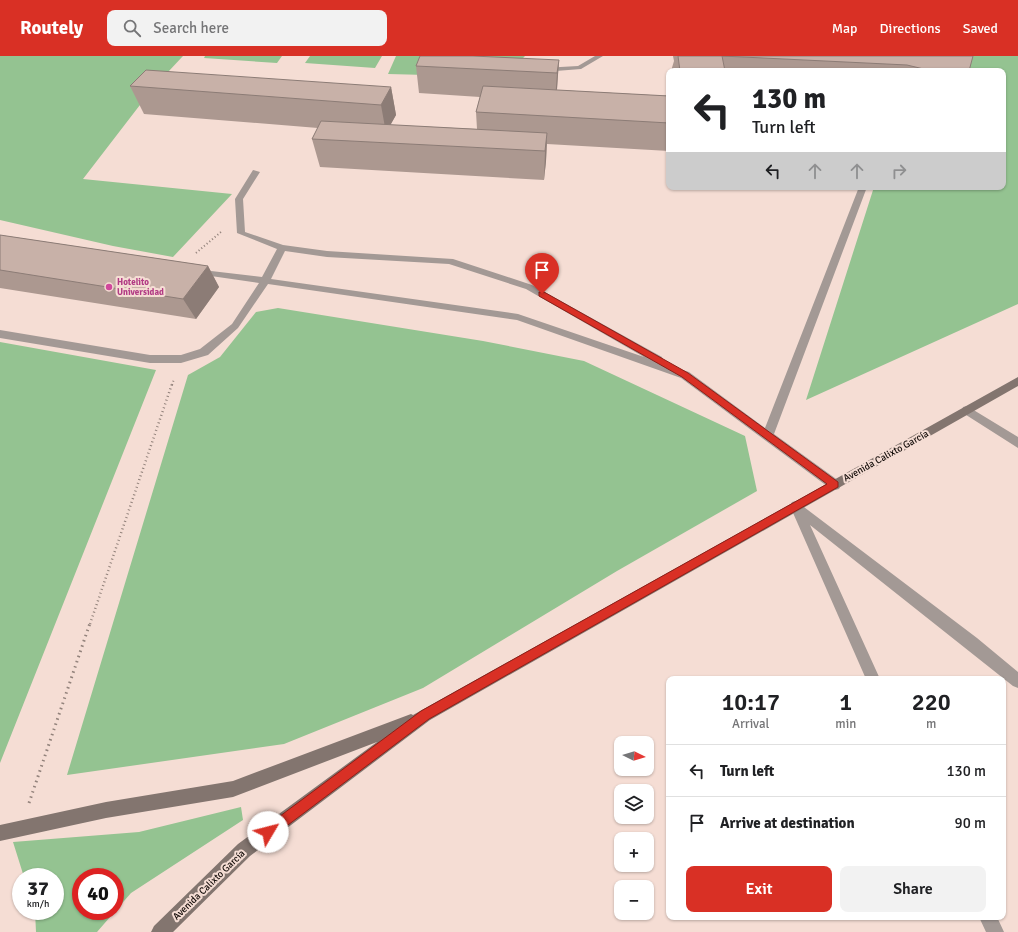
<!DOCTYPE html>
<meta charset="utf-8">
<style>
:root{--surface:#fff;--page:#f2f2f2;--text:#202124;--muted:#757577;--line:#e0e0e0;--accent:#d93025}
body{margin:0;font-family:Signika,sans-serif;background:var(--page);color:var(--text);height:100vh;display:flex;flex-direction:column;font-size:15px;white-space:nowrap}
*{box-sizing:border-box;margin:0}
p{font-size:13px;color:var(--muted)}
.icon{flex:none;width:22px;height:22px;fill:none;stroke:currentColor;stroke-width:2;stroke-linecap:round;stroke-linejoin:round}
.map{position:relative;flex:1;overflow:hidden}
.drawer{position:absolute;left:666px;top:620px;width:340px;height:244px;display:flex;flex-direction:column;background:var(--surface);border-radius:8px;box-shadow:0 1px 3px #0004}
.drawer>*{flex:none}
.top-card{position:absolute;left:666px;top:12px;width:340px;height:122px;border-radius:8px;box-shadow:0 1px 3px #0004;background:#fff;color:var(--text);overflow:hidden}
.needle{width:26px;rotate:95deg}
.fabs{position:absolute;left:614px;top:680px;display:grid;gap:8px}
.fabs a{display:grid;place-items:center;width:40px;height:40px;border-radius:8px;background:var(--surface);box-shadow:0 1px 3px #0004;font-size:20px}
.speed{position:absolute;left:12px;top:812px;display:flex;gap:8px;font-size:20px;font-weight:700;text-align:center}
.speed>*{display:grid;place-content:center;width:52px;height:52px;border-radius:50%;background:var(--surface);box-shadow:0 1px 3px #0004;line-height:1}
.speed small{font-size:10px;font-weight:400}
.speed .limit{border:6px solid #d22;background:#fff;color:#111}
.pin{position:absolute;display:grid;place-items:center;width:34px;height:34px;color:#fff;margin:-41px -17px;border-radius:50% 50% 50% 0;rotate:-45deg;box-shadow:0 0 4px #0007}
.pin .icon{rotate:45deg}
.me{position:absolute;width:44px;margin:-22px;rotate:53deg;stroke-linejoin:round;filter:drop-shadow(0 0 3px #0008)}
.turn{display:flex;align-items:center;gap:14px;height:84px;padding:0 20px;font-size:18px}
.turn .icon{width:52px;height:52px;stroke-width:2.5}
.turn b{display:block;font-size:28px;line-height:34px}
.lanes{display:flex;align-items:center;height:38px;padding:0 20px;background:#0003;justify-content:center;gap:20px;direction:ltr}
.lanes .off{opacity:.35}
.eta{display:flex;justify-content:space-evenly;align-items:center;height:68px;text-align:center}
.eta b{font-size:24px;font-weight:600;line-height:28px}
.cta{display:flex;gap:8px;margin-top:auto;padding:8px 20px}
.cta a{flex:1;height:46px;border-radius:8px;background:var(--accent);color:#fff;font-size:16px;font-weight:600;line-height:46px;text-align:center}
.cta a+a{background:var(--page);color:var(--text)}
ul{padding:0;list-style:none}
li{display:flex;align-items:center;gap:12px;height:52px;padding:0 20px;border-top:1px solid var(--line)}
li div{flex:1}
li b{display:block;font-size:15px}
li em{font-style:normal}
header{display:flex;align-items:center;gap:24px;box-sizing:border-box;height:56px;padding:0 20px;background:var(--accent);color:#fff}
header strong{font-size:19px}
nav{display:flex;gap:22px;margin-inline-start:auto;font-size:14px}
.search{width:280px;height:36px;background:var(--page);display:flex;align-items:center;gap:10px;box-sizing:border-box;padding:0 14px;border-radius:8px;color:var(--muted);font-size:15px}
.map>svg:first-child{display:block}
.green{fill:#94c391;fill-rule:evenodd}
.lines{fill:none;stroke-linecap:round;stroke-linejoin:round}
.path-far2{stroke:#92827b;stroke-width:2;stroke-dasharray:1 2.5;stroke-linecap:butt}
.path-far1{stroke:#92827b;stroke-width:2.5;stroke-dasharray:1 3;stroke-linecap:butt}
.path{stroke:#92827b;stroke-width:3;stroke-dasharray:1.5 4;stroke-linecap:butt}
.lane{fill:#a39995;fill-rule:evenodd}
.secondary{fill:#83756f;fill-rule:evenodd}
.wall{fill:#ac9890}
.shaded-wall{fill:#8c7c76}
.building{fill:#c8b1a8;stroke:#8c7c76}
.route{fill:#d93025;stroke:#8d1f18}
.hotel-dot{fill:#d1479c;stroke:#f5ddd4;stroke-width:1.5}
.labels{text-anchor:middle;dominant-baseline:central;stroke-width:4;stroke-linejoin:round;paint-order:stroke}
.far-hotel-label{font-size:9px;font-weight:bold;fill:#b23c85;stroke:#f5ddd4;text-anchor:start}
.street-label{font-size:10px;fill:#130c09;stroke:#f5ddd4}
</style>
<header>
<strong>Routely</strong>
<div class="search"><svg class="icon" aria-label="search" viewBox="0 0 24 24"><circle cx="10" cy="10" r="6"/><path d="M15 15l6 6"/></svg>Search here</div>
<nav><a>Map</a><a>Directions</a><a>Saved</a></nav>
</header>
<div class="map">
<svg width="1018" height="876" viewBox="0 0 1018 876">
<rect width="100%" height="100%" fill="#f5ddd4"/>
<!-- green -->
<path class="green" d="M0,0H183L153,32L83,123L232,138L173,201L113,190L0,164Z
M205,0H282L277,7L204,2Z
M310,0H382L375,12L305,7Z
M396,0H525L505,21L388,18Z
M966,0H1018V248L806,344L874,131H1003V15H961Z
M278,252L483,285L584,305L745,380L757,435L617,515L423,632L284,688L67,719L188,319L220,301L256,256Z
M0,286L156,314L0,707Z
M241,751L243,764L131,837L97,876H36L35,855H55V821H24L13,786L139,776ZM81,821H115V855H81Z"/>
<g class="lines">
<!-- path-far2 -->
<path class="path-far2" d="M196,197L221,176
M172,329L174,323"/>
<!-- path-far1 -->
<path class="path-far1" d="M90,568L172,328"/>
<!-- path -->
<path class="path" d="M29,747L90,567"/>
<!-- lane -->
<path class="lane" d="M595,0H603L581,13L543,16L540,14L543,12L578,10Z
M253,114L260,116L243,143L245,176L283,189L327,195L453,203L532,229L662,301L663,304L661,307L689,316L765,372L859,131H867L774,378L839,425L841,429L839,433L835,434L831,433L681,322L517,264L268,228L238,272L208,299L181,307H150L0,282V274L150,299H181L200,293L232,268L259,227L197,218L194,217V213L262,221L277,193L237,177L235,143ZM285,195L327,201L449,208L526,233L644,301L518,258L271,223Z
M967,350L1018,381V392L963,357L962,354L963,351Z
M796,445L977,582L1018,616V632L1013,630L810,469L880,623H866L790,450L792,446Z
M979,861H997L1004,876H986Z"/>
<!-- secondary -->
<path class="secondary" d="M1018,321V330L430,664L250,800L173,876H151L154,870L238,788L377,686L233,741L106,762L0,785V769L106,746L233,725L411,658L413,659Z"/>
</g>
<!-- wall -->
<path class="wall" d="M673,0H973L969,15H671L674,5Z
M559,4L557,34L669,40V95L547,88L546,105L544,124L320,111L312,83L318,72L144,58L130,30L391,31L396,59L390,69L477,73L476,56L480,41L419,37L416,10Z
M0,179L208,210L219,231L196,263L0,232Z"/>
<!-- shaded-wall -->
<path class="shaded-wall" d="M559,4L557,32L555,45L557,17Z
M391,31L396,59L386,77L381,49Z
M547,77L546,105L544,124L545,95Z
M208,210L219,231L196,263L183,243Z"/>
<!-- building -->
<path class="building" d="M420,0H473L559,4L557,17L416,10Z
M678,0H973L969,15H932L907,9L722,0L725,15H680Z
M146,14L391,31L381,49L130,30Z
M483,30L669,40V67L476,56Z
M321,65L547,77L545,95L312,83Z
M0,179L208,210L183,243L0,214Z"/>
<!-- route -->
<path class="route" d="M539,236H544L688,317L838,426V431L429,663L272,781L268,782L264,781L262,776L264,772L421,655L827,428L682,321L539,240Z"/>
<!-- markers -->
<circle class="hotel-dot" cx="109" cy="231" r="4"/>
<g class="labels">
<!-- far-hotel labels -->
<g class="far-hotel-label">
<text x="117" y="226">Hotelito<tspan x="117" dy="10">Universidad</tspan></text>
</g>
<!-- street labels -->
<g class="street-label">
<text transform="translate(886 400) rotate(-29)">Avenida Calixto García</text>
<text transform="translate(209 829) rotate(-44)">Avenida Calixto García</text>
</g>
</g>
</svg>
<div class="fabs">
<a><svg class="needle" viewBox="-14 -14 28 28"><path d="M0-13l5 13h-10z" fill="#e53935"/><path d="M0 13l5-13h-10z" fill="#757577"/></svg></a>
<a><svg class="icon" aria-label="layers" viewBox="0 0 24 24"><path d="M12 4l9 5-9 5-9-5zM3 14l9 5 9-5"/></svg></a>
<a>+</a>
<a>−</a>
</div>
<div class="speed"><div>37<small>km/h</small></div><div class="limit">40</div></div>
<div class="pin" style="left:542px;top:238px;background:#d93025"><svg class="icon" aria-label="arrive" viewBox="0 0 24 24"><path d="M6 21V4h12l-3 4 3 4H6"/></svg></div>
<svg class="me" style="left:268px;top:776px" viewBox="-20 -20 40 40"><circle r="19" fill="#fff"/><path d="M0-13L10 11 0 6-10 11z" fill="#d93025"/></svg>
<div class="top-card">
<div class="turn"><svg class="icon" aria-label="left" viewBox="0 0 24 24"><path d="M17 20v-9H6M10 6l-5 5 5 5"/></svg><div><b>130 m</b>Turn left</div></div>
<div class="lanes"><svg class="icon" aria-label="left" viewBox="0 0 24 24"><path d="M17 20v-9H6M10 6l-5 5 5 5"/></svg><svg class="icon off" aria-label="ahead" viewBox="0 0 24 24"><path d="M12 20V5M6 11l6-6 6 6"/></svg><svg class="icon off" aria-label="ahead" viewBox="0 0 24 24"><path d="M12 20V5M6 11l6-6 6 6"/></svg><svg class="icon off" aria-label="right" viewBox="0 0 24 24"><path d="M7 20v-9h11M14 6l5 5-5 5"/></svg></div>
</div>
<section class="drawer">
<div class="eta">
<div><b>10:17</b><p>Arrival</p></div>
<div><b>1</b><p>min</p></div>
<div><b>220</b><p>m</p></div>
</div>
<ul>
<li><svg class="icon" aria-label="left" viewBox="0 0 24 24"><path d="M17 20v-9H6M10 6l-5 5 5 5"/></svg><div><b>Turn left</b></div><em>130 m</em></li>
<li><svg class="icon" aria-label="arrive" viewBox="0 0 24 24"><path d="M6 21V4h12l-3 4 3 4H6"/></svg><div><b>Arrive at destination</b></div><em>90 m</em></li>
</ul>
<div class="cta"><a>Exit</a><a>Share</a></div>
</section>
</div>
